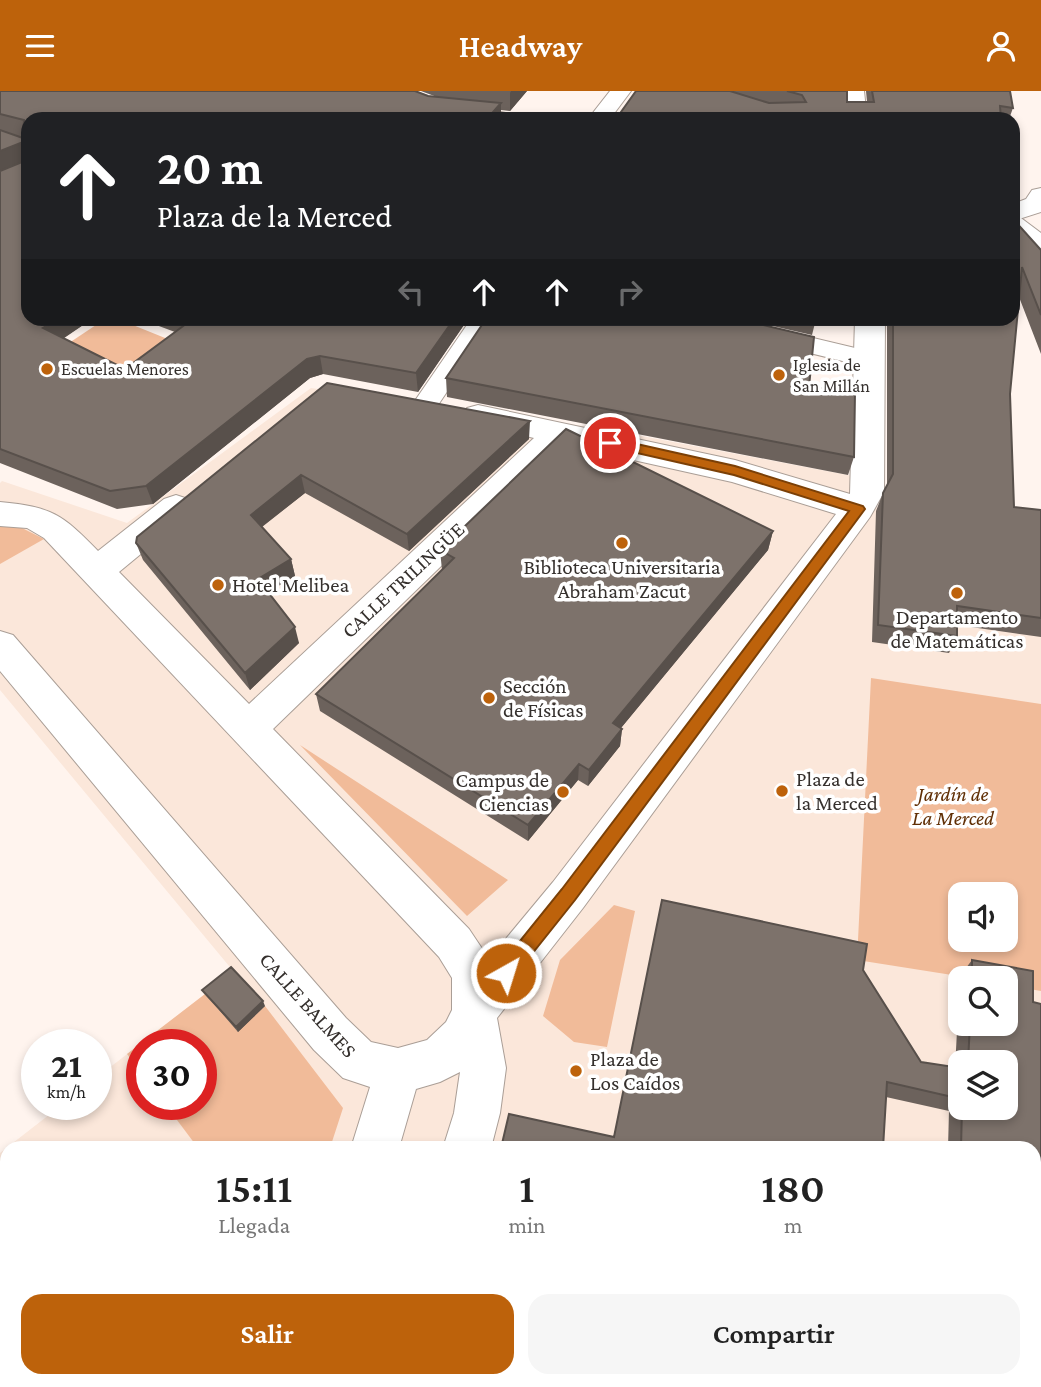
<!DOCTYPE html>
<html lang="es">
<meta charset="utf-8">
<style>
:root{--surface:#fff;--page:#f6f6f6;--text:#222;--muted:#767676;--accent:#bd620b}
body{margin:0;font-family:"Crimson Pro",serif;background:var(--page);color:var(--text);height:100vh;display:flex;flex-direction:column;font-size:26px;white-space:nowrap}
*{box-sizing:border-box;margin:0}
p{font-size:23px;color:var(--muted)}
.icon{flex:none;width:38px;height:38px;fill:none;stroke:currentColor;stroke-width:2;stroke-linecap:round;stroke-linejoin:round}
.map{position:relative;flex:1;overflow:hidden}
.panel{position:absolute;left:0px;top:1050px;width:1041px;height:247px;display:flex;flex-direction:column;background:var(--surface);border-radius:21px 21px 0 0;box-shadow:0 4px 10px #0003}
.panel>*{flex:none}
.banner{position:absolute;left:21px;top:21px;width:999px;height:214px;border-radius:21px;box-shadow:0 4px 10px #0003;background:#202124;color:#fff;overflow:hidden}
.fabs{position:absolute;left:948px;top:791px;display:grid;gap:14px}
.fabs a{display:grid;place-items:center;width:70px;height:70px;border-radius:14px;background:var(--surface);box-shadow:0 4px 10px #0003;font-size:35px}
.speed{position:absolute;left:21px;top:938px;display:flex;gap:14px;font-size:35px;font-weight:700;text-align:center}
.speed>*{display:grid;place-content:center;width:91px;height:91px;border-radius:50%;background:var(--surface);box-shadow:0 4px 10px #0003;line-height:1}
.speed small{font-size:18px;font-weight:400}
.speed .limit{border:10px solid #d22;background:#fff;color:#111}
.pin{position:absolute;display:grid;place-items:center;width:60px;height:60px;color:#fff;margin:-30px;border:4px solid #fff;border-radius:50%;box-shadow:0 2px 7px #0007}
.me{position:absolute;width:77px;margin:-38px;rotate:39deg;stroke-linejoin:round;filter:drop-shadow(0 0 5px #0008)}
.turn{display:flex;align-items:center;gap:24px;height:147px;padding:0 21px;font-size:32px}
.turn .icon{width:91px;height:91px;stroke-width:2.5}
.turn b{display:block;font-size:49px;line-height:60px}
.lanes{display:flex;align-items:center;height:66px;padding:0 21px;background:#0003;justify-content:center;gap:35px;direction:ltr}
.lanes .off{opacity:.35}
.eta{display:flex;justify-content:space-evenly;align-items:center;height:119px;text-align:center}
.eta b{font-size:42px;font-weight:600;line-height:49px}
.primary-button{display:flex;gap:14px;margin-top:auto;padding:14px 21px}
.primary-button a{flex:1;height:80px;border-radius:21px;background:var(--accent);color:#fff;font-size:28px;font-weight:600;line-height:80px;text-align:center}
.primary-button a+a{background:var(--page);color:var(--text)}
header{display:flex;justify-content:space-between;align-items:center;height:91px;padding:0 21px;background:var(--accent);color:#fff;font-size:32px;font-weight:600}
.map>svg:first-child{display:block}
.built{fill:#fbe7da;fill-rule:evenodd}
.green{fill:#f1bb99;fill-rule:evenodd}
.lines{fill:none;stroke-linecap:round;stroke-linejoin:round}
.pedestrian-casing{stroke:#aa9e96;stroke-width:2}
.minor-casing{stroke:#aa9e96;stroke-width:2}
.pedestrian{fill:#fff;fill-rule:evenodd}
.minor{fill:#fff;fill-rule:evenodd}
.wall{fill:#6c625c;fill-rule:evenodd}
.shaded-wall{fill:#58504b}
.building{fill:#7d726b;stroke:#58504b;stroke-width:2}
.route{fill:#bd620b;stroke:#7b4007;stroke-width:2}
.poi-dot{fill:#bd620b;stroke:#fff;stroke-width:2.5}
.labels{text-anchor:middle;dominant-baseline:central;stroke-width:7;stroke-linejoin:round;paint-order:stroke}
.far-poi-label{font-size:18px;fill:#35302d;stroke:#fff;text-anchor:start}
.poi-label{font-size:21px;fill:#35302d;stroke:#fff;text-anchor:start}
.street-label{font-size:21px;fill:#35302d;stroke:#fff}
.park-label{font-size:21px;font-style:italic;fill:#602f05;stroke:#fff}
</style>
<header><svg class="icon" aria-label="menu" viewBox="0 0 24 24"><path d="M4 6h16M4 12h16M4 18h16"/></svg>Headway<svg class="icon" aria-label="person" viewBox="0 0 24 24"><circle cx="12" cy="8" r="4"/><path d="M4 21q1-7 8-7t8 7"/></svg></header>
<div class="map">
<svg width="1041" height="1296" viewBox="0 0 1041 1296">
<rect width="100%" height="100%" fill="#fff4ee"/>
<!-- built -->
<path class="built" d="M311,297L610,339L858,386L877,417L1041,438V1296H0V1062L63,1013H96V987L234,881L0,599V392L2,390L127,432ZM961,803H1006V849H961ZM961,887H1006V933H961ZM142,954H201V1013H142ZM961,971H1006V1017H961ZM7,1057H1034V1290H7Z"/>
<!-- green -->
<path class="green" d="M105,228H118L175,251L128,286L66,254Z
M14,433L44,448L0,473V434Z
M871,587L1041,613V900L1006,894V887H971L857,869ZM961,803H1006V849H961Z
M300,654L508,789L467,825Z
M614,814L635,820L607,956L574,951L543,925L560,869Z
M205,903L238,940L265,915L343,1017L330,1057H198L165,1013H201V954H142V982L127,963Z"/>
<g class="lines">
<defs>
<path id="pedestrian" d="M388,0H414L441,10L516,24L520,28C489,28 407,27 388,0Z
M610,0H631L610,28H588Z
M844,0H864L867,28H845Z
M1013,125L1021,127L1041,142V160L1033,158L1013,143Z
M471,228H496L434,320L425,323L416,320L412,314Z
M691,228H734L876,262L880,268L876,274L867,276L695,234Z"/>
<path id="minor" d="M1041,97V121L1013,130V113L1026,108L1032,99Z
M855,228H885L884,401L870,426L583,817L497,927L506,977L500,1022L491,1057H443L454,1022L460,981L440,991L416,998L399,1057H351L370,996L343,987L314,959L0,580V540L13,544L346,927L371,951L398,957L427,949L446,931L452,919V887L439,866L44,447L27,437L0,435V411C52,416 62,423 98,460L164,408L176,404L188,408L193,416L188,424L119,481L249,613L534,347L467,331L462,324L467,317L478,314L735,369L850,403ZM566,354L732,391L836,423L553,791L489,868L469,838L273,638Z
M278,1290H330L329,1296H275Z
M376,1290H428L427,1296H373Z"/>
</defs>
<!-- pedestrian casing -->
<use href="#pedestrian" class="pedestrian-casing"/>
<!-- minor casing -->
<use href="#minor" class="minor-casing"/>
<!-- pedestrian -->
<use href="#pedestrian" class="pedestrian"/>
<!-- minor -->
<use href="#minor" class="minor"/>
</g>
<!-- wall -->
<path class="wall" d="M0,0L437,6L421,0H527L510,20L501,19L28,28L92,228L63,247L125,278L175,241L140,228H468L418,301L323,283L310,287L153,413L117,418L0,372Z
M636,0H847V11H867L866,0H1010L1013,17L1009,28H616Z
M1013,128L1041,159V263L1019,206L1010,303L1014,416L1041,419V546L957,534V545L949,562L872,551L876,420L883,402L887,395V228H1013Z
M743,228H816L812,244Z
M446,287L809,296L854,366L848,384L447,306Z
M327,292L529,348L409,460L305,402L262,436L291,468L295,485L268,501L299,552L250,599L143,469L136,452Z
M773,440L768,459L621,637L622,638L620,655L588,695L578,689L528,750L320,620L316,603L442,479L440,459Z
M662,809L867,853L863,879L921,971L955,977L960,885L972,869L1033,880V911L1041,913V1132L1034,1130V1057H948L949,1020L886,1006L883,1057H501L509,1023L614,1046ZM961,887H1006V933H961ZM961,971H1006V1017H961Z
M202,899L265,915L238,941Z
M752,1290H1034L1041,1296H751Z"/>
<!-- shaded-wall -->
<path class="shaded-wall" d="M511,0H527L510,20V2Z
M501,12V28H487Z
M23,51L28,70L0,81V60Z
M58,228H92L51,256L43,237Z
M454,228H468L418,301L416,282Z
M320,265L323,283L310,287L153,413L146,395L307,268Z
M530,330L529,348L409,460L407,443Z
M301,384L305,402L255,441L251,424Z
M773,440L768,459L611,649L613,632Z
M291,468L295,485L263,504L258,488Z
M295,536L299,552L250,599L245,582Z
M622,638L620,655L588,695L589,679Z
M579,673L578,689L528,750V734Z
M263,910L265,915L238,941L236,936Z
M164,1290H169L162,1296H157Z"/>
<!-- building -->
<path class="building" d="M0,0H415L428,5L501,12L487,28H28V228H58L43,237L125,278L190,230L183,228H454L416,282L320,265L307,268L146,395L110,400L0,358V80L22,71L23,51L0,60V39L23,47L24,29L0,23Z
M636,0H730L769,12L806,11L802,4L787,0H847V11H874L872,0H1010L1013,17L1000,15L1001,28H616Z
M1013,128L1041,159V224L1022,176L1010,303L1014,416L1041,419V527L957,515V545L878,534L883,402L893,383V228H1013Z
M486,228H737L814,246L809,296L855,301L854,366L446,287Z
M327,292L530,330L407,443L301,384L251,424L291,468L258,488L295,536L245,582L136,452L137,446Z
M566,338L773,440L613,632L622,638L589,679L579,673L528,734L316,603L454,467L440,459Z
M662,809L867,853L863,879L921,971L961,977V1008L887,991L883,1057H501L509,1023L614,1046Z
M972,869L1033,880V911L1041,913V1118L1034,1116V1057H961L962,1017H1006V971H968L970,933H1006V887H972Z
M231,876L263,910L236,936L202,899Z
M1034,1188L1041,1190V1296H889L867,1290V1296H759L760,1290H1034Z
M78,1290H164L157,1296H82Z
M444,1290H661L660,1296H443Z"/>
<!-- route -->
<path class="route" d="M610,347L735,375L863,415L865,418L575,809L512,888L506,891L499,888L497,882L499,876L562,798L849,420L734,384L606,355V348Z"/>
<!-- markers -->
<g class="poi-dot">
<circle cx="47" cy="278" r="7"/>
<circle cx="779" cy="284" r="7"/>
<circle cx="622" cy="452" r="7"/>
<circle cx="218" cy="494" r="7"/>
<circle cx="957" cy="502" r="7"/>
<circle cx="489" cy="607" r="7"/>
<circle cx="782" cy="700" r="7"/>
<circle cx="563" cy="701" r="7"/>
<circle cx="576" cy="980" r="7"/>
</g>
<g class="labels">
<!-- far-poi labels -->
<g class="far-poi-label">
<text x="793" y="274">Iglesia de<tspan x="793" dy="21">San Millán</tspan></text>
<text x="61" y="278">Escuelas Menores</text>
</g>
<!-- poi labels -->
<g class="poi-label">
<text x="622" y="476" text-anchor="middle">Biblioteca Universitaria<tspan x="622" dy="24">Abraham Zacut</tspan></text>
<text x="232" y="494">Hotel Melibea</text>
<text x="957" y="526" text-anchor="middle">Departamento<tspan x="957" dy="24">de Matemáticas</tspan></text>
<text x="503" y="595">Sección<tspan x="503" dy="24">de Físicas</tspan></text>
<text x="796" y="688">Plaza de<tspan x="796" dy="24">la Merced</tspan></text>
<text x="549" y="689" text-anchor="end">Campus de<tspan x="549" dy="24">Ciencias</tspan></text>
<text x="590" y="968">Plaza de<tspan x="590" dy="24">Los Caídos</tspan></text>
</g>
<!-- street labels -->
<g class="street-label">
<text transform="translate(403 489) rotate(-43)">CALLE TRILINGÜE</text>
<text transform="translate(308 914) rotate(48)">CALLE BALMES</text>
</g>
<!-- park labels -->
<g class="park-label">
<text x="953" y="703">Jardín de<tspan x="953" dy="24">La Merced</tspan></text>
</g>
</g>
</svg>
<div class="fabs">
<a><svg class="icon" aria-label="sound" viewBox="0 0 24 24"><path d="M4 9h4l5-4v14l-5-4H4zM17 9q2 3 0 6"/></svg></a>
<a><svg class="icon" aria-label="search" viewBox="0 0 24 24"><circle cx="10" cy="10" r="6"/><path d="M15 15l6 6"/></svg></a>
<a><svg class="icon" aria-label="layers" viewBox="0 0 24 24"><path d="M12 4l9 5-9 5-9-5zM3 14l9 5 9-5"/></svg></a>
</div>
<div class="speed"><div>21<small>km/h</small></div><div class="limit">30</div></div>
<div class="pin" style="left:610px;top:352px;background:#d93025"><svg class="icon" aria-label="arrive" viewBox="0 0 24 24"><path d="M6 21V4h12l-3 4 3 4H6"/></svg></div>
<svg class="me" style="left:506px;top:882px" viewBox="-20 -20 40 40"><circle r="17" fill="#bd620b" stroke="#fff" stroke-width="3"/><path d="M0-11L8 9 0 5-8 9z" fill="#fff"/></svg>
<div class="banner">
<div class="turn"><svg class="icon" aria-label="ahead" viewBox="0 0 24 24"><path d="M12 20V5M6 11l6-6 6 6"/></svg><div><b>20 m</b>Plaza de la Merced</div></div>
<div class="lanes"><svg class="icon off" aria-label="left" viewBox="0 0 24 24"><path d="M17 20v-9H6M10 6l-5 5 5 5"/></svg><svg class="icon" aria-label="ahead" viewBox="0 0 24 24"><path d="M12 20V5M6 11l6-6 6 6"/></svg><svg class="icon" aria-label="ahead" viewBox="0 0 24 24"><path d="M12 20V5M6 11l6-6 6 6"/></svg><svg class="icon off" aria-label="right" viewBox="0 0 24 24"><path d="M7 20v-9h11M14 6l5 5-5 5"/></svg></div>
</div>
<section class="panel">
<div class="eta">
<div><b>15:11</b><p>Llegada</p></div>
<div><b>1</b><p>min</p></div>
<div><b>180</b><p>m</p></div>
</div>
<div class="primary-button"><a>Salir</a><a>Compartir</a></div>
</section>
</div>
